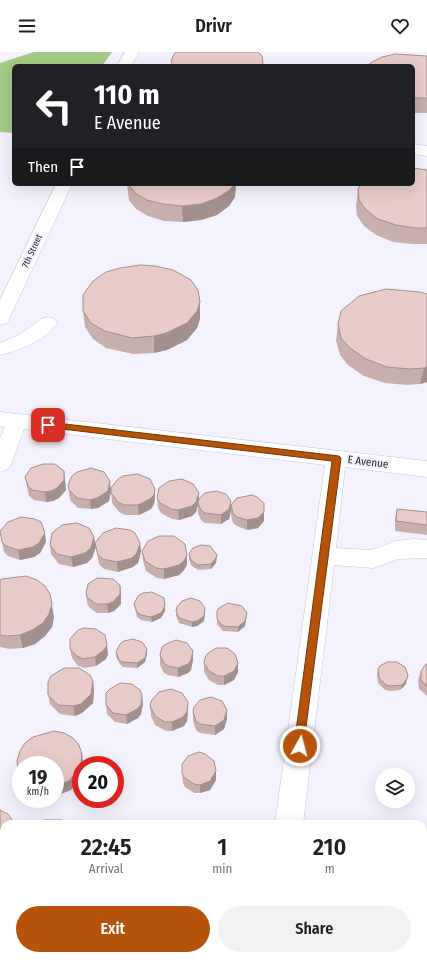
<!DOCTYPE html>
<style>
:root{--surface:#fff;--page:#f2f2f2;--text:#202124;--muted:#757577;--accent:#b45309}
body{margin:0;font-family:"Fira Sans Condensed",sans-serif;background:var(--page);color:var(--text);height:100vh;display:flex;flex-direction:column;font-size:15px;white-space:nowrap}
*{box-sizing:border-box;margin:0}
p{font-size:13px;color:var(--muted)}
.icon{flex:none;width:22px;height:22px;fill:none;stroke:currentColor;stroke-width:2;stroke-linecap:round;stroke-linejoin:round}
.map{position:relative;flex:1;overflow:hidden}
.drawer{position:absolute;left:0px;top:768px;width:427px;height:140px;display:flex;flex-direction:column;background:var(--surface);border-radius:12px 12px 0 0;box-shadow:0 4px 16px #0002}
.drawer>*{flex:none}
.hud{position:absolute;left:12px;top:12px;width:403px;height:122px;border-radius:6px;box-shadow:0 4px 16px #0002;background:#202124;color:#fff;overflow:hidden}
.fabs{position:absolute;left:375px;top:716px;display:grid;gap:8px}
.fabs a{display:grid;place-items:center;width:40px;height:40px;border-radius:50%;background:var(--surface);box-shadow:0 4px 16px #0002;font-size:20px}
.speed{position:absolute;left:12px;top:704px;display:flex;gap:8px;font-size:20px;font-weight:700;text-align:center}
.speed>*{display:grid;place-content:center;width:52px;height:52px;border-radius:50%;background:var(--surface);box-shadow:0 4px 16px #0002;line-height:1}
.speed small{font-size:10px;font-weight:400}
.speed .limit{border:6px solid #d22;background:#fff;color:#111}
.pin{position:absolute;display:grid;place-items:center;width:34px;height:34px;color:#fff;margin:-17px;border-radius:8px;box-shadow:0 2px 6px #0006}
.me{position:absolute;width:44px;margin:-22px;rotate:7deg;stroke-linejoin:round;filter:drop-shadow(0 0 3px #0008)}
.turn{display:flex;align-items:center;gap:14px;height:84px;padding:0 16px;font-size:18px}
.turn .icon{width:52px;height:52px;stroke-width:2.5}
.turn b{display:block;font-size:28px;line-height:34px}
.then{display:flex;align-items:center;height:38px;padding:0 16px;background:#0003;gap:8px;font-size:15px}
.eta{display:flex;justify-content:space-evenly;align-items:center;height:68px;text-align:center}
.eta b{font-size:24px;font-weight:600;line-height:28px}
.primary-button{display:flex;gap:8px;margin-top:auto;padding:8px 16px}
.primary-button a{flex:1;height:46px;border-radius:24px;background:var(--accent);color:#fff;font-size:16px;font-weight:600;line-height:46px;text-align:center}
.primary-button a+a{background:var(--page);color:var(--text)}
header{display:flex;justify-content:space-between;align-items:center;height:52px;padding:0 16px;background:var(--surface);font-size:18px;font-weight:600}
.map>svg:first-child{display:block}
.forest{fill:#a2cb85}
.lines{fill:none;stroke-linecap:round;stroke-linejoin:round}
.minor-casing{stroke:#cac6de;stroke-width:1}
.minor{fill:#fff;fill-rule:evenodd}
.wall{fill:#c8afae}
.shaded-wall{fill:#a38f8d}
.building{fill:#e9ccca;stroke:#a38f8d}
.route{fill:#b45309;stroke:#753606}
.labels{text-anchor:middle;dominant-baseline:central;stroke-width:4;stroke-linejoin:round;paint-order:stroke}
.far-street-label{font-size:9px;fill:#23222a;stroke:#f4f3fd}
.street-label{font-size:11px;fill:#23222a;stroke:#f4f3fd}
</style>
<header><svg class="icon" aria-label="menu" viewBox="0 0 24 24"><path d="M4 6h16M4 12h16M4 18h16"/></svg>Drivr<svg class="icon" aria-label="heart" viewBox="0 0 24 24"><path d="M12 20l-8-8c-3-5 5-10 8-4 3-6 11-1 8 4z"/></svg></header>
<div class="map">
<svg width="427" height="908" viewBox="0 0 427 908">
<rect width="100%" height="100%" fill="#f4f3fd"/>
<!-- forest -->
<path class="forest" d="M34,0H112L102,14H14V81L0,80V11Z"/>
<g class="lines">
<defs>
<path id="minor" d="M125,0H139L131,14H117Z
M413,92L427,94V104L413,102Z
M56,132H72L9,267L7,271L0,273V248Z
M48,265L55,267L57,271C45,289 20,298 0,303V291L19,283L41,267Z
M0,360L427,409V425L345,415L336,496L372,498L396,489L413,487L427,488V506L398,507L373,516L334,513L303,772H275L325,413L24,377L11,412L8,417L0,420V386L5,375L0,374Z
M257,904H287L286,908H256Z"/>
</defs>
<!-- minor casing -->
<use href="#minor" class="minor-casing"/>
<!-- minor -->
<use href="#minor" class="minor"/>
</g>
<!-- wall -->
<path class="wall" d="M427,4V61H413V14Z
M427,118V192H413L393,190L376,183L364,174L357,164L356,154L358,137Z
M127,132H236L235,145L229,154L217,163L201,168L183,170L164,169L148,164L136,157L129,148Z
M427,242V330L420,332L407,333L385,331L364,324L348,313L340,303L336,289L338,272Z
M200,250V267L197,276L187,288L167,298L154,301L133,302L106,296L93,287L85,275L83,259Z
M64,419L66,438L59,446L53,449L46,450L34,448L29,444L25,425Z
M68,433L111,438L155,447L154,452L151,457L139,463H125L119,460L112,451L111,439L109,449L98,456L91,457L78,456L70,448Z
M157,446L199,447L231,449V459L229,467L221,472L205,471L201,468L198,461V453L196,460L192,464L179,468L172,467L161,461L158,456Z
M231,453L264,469L258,476L247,478L237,474L233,471L231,463Z
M397,457L427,460V483L395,479V466Z
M2,490H46L40,501L34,505L20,508L8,504L4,500Z
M95,491H140L141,500L138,511L133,515L118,520L104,517L99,512Z
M50,493L96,495L92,506L87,511L73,515L59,512L51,502Z
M142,499L187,513L184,518L179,523L164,527L157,526L146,519L143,509Z
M189,502L217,503L216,511L211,517L198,518L191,513L189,507Z
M0,528L54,565L52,575L45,584L35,592L23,596L10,597L0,595Z
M120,533L121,543V552L114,559L108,561H97L89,555L87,551L86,541Z
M134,552L165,554V559L161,566L152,570L141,568L137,565L135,557Z
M176,559L205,561L204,569L197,574L192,575L179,571L176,564Z
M217,559L247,561L245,574L238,580L223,579L217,572Z
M70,597L108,602L106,607L96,614L84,616L78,614L72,606Z
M147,597V602L145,610L137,616L123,615L120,612L116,605V600Z
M193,599V608L191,618L188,621L178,625L168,623L164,621L160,613V603Z
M204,611H238V620L234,628L224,633H218L209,628L204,620Z
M427,612V644L419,637L418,628L421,619Z
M378,617L406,632L400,638L390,639L385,638L378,631L377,622Z
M93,629L94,638L93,651L82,661L75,664L60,662L50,652L48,643Z
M188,650V659L187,669L184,674L172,679H166L155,673L151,664L150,654Z
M143,652L141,662L138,666L127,672L115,670L107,662L106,653Z
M193,660L227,667L224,677L215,683L200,681L196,678L193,669Z
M54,679L64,681L73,686L79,693L82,702L83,711V713H81V724L78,730L71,738L55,744V713H21V727L18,718L17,709L20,699L25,691L33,685Z
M182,722L216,728L210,738L200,741H194L185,735L183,731Z"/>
<!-- shaded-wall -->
<path class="shaded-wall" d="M234,132H236L235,145L229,154L217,163L201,168L183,170L182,154Z
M200,250V267L197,276L187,288L167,298L154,301V284Z
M427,315V330L420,332L424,316Z
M64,419L66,438L59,446L53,449L46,450L45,440Z
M110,429L111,439L109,449L98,456L91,457L90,448Z
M155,437V447L154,452L151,457L139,463L138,453Z
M199,441V450L198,451V453L196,460L192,464L179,468L178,458Z
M231,449V459L229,467L221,472V463Z
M264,460V469L258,476L247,478V468Z
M45,481L46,490L40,501L34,505L20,508L18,498Z
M94,485L96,495L92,506L87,511L73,515L71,505Z
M140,491L141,500L138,511L133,515L118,520L117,510Z
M187,503V513L184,518L179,523L164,527V517Z
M217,503L216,511L211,517V512Z
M120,533L121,543V552L114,559L108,561L107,552Z
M50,542L54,565L52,575L45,584L35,592L23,596L20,583Z
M165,554V559L161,566L152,570L151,565Z
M205,556V561L204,569L197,574L192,575V570Z
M247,561L245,574L238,580V575Z
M107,593L108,602L106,607L96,614L95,605Z
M147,597V602L145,610L137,616V611Z
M193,599V608L191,618L188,621L178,625V616Z
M238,611V620L234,628L224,633V624Z
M407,627L406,632L400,638L402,633Z
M93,629L94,638L93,651L82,661L75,664L73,654Z
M142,643L143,652L141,662L138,666L127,672L126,663Z
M188,650V659L187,669L184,674L172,679V670Z
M227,658V667L224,677L215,683V674Z
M82,702L83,713H81V724L78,730L71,738L55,744V734Z
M216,719V728L210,738L200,741V733Z
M4,798V809L0,811V802Z
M44,904H53L52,906L50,908H40Z"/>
<!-- building -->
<path class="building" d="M176,0H258L262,4L263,11L261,14H173L171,9L174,2Z
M395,2L427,4V46H413V14H367L372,10L382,5Z
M413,116L427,118V176H415L396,173L378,167L366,158L359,148L358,137L361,132H413Z
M128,132H234L230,138L217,146L201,152L182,154L163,152L147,148L135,141Z
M140,213L155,214L173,218L191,228L198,238L200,250L197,259L187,271L166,281L154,284L132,286L105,279L91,271L83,259V243L93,229L106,220L120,216Z
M386,237L420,240L427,242V315L424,316L410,317L387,315L366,307L350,296L341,286L338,272L341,259L359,244Z
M43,412H55L64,419V428L57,436L51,439L45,440L32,438L28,434L25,425L31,416Z
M91,416L104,420L110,429L108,439L97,446L90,448L77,446L69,438L68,433L72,424L77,420Z
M138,422L150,427L155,437L154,443L150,447L138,453H124L118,450L111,441V436L118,427L123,424Z
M182,427L193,432L199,441L196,450L192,454L178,458L171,457L160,451L157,446L159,436L169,429Z
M216,439L226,442L231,449L229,457L221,463L205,461L201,458L198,451L199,447L205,441Z
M252,443L257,445L264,451V460L258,466L247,468L237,465L233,461L231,453L237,446Z
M397,457L427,460V473L396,469Z
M21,465L35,467L41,470L45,481L39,491L33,495L18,498L6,494L2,490L0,479L8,470Z
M77,471L89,476L94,485L91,496L85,501L71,505L57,502L50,493L52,481L62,473Z
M116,476L130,478L135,481L140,491L137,501L132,506L117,510L103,507L98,503L95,491L103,481Z
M159,484H174L185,492L187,503L184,509L179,513L164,517L156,516L145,509L142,499L148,489Z
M201,493L210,494L217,503L216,506L211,512L198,513L191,508L189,502L193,496Z
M26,524L37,528L45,534L50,542L52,552L49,562L43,571L32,578L20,583L7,584L0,583V528L2,527Z
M97,526L113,527L120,533V542L113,550L107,552H96L87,545L86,541L88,532Z
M152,540L164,546L165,554L161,561L151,565L141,563L137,560L134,552L138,544L143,541Z
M191,546L200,549L205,556L204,564L197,569L192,570L179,566L176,559L177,555L182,549Z
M228,551L242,554L247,561L245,569L238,575L223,574L217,567V559L219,556Z
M84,576L96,577L105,583L107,593L104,598L95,605L83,607L77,604L70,597V587L78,578Z
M133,587L142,590L147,597L145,606L137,611L122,610L119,608L116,600L120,592L124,589Z
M176,588L187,591L193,599L191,608L188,612L178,616L168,614L164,611L160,603L162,595L166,592Z
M216,596H227L235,602L238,611L234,619L224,624H218L209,619L204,611L205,606L207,602Z
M387,610H397L405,615L408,623L407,627L402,633L391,634L386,633L379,626L378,617L380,614Z
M426,612H427V634L421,628V619Z
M64,616H79L90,623L93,629L91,642L81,652L73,654L58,653L48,643V630L51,624Z
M120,631L132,632L140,638L142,643L141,653L137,657L126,663L113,661L106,653V641L110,637Z
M171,637L182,641L188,650L187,660L183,665L172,670H165L155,664L150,654L151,649L159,640Z
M211,645L222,649L227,658L224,668L215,674L200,672L196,669L193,660L194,655L200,648Z
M54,679L64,681L73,686L79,693L82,702L81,712L76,721L69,729L55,734V713H21V723L18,718L17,709L20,699L25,691L33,685Z
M199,700L205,702L214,709L216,719L210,729L200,733L194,732L185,726L182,722V712L188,704Z
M0,758L8,762L13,769L14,772H4V798L2,801L0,802Z
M44,768H62L70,772H36Z
M4,866V904H44L40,908H2L0,906V872Z"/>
<!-- route -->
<path class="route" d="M48,370L339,404L341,406L303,698L300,699L296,698L294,694L332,409L45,375L44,373Z"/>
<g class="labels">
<!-- far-street labels -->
<g class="far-street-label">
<text transform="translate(32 199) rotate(-65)">7th Street</text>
</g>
<!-- street labels -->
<g class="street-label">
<text transform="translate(368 410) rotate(7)">E Avenue</text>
</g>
</g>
</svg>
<div class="fabs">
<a><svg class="icon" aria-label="layers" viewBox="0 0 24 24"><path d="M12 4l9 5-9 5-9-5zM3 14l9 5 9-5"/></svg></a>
</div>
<div class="speed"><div>19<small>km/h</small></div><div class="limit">20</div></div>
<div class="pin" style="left:48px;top:373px;background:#d93025"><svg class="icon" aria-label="arrive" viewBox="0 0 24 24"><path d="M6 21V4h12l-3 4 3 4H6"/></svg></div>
<svg class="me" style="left:300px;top:694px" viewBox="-20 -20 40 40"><circle r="17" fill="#b45309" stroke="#fff" stroke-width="3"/><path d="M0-11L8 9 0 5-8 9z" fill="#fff"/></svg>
<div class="hud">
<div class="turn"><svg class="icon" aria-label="left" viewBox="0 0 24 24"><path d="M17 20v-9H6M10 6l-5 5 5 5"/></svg><div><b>110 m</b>E Avenue</div></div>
<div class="then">Then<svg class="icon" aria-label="arrive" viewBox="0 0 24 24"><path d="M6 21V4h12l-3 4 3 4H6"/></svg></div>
</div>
<section class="drawer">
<div class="eta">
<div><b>22:45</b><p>Arrival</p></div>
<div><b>1</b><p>min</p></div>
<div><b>210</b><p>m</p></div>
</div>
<div class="primary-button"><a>Exit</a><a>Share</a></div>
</section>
</div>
